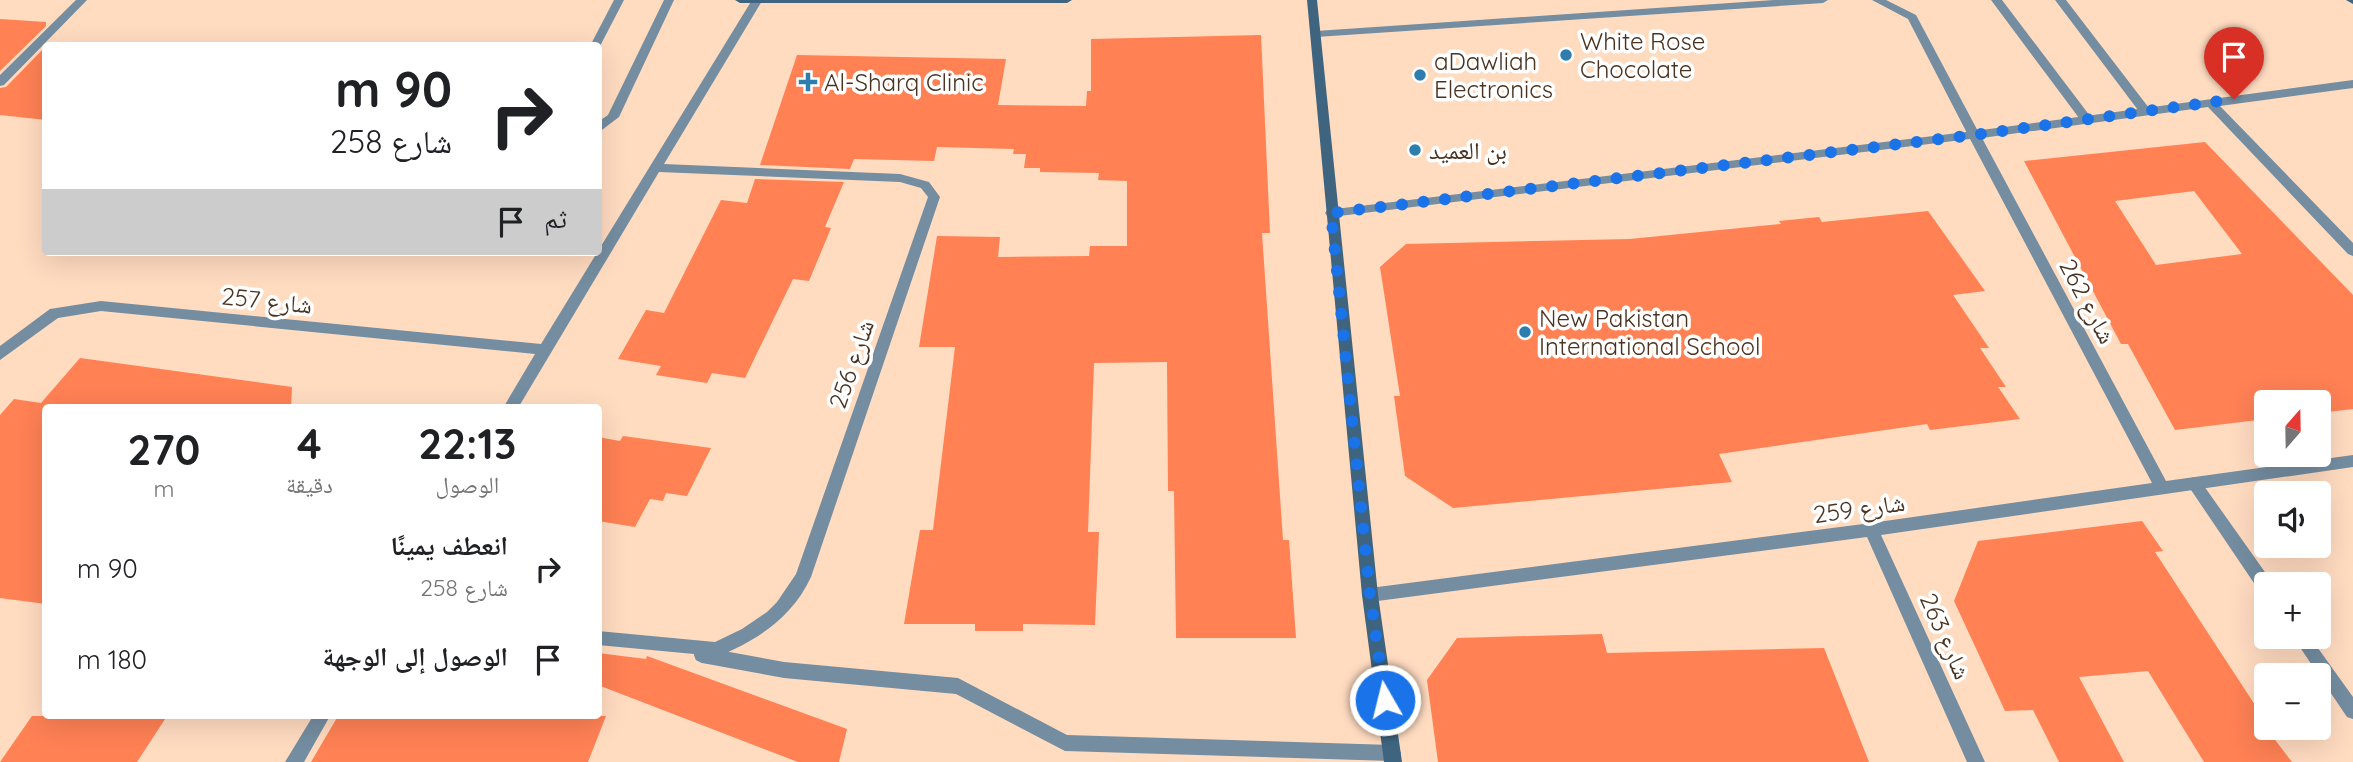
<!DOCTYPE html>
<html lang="ar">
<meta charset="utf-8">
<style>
:root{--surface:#fff;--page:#f2f2f2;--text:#202124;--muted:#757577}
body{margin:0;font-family:Quicksand,"Noto Naskh Arabic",sans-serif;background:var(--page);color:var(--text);direction:rtl;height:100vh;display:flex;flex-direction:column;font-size:26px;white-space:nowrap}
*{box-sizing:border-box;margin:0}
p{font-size:23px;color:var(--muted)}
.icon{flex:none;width:38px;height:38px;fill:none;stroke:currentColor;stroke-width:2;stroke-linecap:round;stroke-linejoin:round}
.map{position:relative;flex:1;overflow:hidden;direction:ltr}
.sheet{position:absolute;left:42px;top:404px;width:560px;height:315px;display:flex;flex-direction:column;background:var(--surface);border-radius:7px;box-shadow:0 7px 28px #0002;direction:rtl}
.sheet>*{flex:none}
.top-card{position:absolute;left:42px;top:42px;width:560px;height:214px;border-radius:7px;box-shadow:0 7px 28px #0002;direction:rtl;background:#fff;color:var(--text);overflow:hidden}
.needle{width:46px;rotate:20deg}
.fabs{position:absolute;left:2254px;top:390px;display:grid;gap:14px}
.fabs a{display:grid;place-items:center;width:77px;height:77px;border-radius:7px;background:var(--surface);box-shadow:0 7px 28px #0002;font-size:35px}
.pin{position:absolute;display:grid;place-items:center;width:60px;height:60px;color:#fff;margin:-72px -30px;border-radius:50% 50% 50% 0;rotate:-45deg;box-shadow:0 0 7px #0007}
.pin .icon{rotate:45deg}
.me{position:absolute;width:77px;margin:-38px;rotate:352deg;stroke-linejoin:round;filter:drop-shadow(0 0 5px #0008)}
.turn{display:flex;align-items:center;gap:24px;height:147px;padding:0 35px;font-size:32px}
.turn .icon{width:91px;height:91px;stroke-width:2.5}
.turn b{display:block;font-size:49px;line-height:60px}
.then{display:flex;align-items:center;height:66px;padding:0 35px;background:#0003;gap:14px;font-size:26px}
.eta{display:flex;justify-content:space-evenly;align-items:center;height:119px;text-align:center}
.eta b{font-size:42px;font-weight:800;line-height:49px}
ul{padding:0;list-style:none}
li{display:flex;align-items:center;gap:21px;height:91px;padding:0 35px}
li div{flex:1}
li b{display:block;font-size:26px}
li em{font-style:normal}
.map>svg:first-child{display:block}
.building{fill:#ff8154;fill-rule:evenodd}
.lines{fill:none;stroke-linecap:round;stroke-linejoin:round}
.lane{fill:#748da0;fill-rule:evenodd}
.street{fill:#748da0;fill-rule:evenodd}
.secondary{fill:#3e647f;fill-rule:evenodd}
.route{stroke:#1a73e8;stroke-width:12;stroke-dasharray:0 21.6}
.poi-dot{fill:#2d7eaf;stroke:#fff;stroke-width:2.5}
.labels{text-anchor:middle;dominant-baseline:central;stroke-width:7;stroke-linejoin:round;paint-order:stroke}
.poi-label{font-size:24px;fill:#4a3320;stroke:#fff;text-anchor:start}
.street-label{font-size:24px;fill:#4a3320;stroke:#fff}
</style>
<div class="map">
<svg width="2353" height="762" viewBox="0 0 2353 762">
<rect width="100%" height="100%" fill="#ffdbc0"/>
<!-- building -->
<path class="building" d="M0,19L46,22V26L0,71Z
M1261,35L1270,233H1262L1283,540H1289L1296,638H1176L1174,491H1168L1167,362L1094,363L1088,532H1099L1095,625L1023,624V631H975V624H904L920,530H933L955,347H919L937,236L1000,237L998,257L1089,256L1090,246H1127V181L1098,180L1099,173L1040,172V168H1024L1026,154H1013L1014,149L937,147L934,161L854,159L850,169L760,165L797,55L1006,59L998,105L1086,106L1087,91H1091V39Z
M46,46V120L0,115V88L6,87Z
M2205,142L2353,295V409L2319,413V402H2266V419L2175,430L2128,344H2121L2024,161ZM2194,191L2242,254L2156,265L2115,201Z
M755,179L844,182L825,227L831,228L809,281L793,279L745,378L712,373L707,383L656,375L661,366L618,359L646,310L664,313L721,200L747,203Z
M1928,211L1985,291L1953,295L1989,348H1980L2006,387H1998L2020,419L1930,430L1927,424L1719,454L1732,482L1453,508L1405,476L1394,396H1400L1380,267L1406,244L1630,239L1781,224L1779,221L1819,217L1822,222Z
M80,358L292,387L291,408H46V604L0,598V415L14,399L41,403Z
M623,436L711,448L687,496L666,493L663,501L650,499L635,527L598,521V437L620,441Z
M2142,521L2163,551L2155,552L2255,705L2266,728L2292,762H2204L2148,671L2079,677L2124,762H2059L2033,710L2005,711L1954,601L1978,541Z
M1602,634L1607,653L1824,648L1869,762H1438L1427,680L1457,638Z
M598,653L646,659L647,656L847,729L839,762H798L598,685Z
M32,716H167L137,762H0Z
M338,716H606L588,762H311Z"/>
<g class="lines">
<!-- lane -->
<path class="lane" d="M76,0H87L4,85L0,86V75Z
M614,0H624L599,48L598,46H590Z
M664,0H674L619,117L598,133V122L608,115Z
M1774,0H1828L1823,3L1316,37L1310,34L1316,31Z
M1872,0H1886L1916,15L1980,135L1978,138L1974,139L1968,135L1908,19Z
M1991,0H2002L2090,116V122H2082Z
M2055,0H2066L2149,108V114H2141Z
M2194,477L2199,479L2272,582L2273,584H2266V594L2260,592L2189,487L2187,483L2189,479Z
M2293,637H2310L2353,697V719L2347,717Z
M702,647L784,662L958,678L1067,735L1392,745L1398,747L1401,753L1398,759L1392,761L1065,751L956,694L784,678L702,663L696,660L694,655L696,650Z"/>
<!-- street -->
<path class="street" d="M752,0L762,1L664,164L900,174L929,182L940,197L811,577C789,624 748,645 702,663L696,660L694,654L598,645V631L715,642L742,629L767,612L777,602L796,574L928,197L921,188L900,182L659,172L518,408H503L535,354L101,311L58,318L0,360V346L50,309L101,301L541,344Z
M2353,80V88L2220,106L2353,243V256L2348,254L2208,107L1982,138L2166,481L2353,455V467L1881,535L1985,762H1967L1867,537L1370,602L1364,600L1362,595L1364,590L1370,588L1871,523L2152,483L1970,139L1331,217L1327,216L1325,213L1327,210L1974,131Z
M313,716H330L304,762H285Z"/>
<!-- secondary -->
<path class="secondary" d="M735,0H1072L1067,3H740Z
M1307,0H1317L1378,595L1402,762H1384L1362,595Z
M2346,0H2353V4Z"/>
</g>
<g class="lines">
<!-- route -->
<path class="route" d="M1385,700L1370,595L1331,213L1974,135L2234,99"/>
</g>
<!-- markers -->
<g class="poi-dot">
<circle cx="1566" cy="55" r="7"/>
<circle cx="1420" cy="75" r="7"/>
<path d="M804.5 71.5h7v7h7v7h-7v7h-7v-7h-7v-7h7z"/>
<circle cx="1415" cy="150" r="7"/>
<circle cx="1525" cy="332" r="7"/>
</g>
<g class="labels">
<!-- poi labels -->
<g class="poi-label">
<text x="1580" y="41">White Rose<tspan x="1580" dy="28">Chocolate</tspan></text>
<text x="1434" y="61">aDawliah<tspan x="1434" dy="28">Electronics</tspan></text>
<text x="824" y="82">Al-Sharq Clinic</text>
<text x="1429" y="150">بن العميد</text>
<text x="1539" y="318">New Pakistan<tspan x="1539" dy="28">International School</tspan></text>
</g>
<!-- street labels -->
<g class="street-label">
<text transform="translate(267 300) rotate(6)">شارع 257</text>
<text transform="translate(2088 301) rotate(62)">شارع 262</text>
<text transform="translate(851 364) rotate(-71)">شارع 256</text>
<text transform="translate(1859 508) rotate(-8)">شارع 259</text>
<text transform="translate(1946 636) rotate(66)">شارع 263</text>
</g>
</g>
</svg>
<div class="fabs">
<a><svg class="needle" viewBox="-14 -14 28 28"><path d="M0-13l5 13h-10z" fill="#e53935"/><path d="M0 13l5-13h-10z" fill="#757577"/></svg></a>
<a><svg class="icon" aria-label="sound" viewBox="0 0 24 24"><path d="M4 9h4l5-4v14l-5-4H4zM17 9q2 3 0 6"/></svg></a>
<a>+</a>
<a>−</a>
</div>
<div class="pin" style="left:2234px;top:99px;background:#d93025"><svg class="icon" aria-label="arrive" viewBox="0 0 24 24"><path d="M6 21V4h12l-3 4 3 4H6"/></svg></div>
<svg class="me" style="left:1385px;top:700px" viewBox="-20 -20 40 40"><circle r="17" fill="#1a73e8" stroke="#fff" stroke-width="3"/><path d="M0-11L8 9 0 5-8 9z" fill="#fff"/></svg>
<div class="top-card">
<div class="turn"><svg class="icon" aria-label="right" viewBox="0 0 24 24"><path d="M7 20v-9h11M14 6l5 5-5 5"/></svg><div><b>90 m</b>شارع 258</div></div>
<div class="then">ثم<svg class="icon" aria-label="arrive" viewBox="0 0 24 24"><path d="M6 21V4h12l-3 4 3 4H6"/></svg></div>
</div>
<section class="sheet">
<div class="eta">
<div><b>22:13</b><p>الوصول</p></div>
<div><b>4</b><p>دقيقة</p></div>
<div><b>270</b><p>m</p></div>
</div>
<ul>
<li><svg class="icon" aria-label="right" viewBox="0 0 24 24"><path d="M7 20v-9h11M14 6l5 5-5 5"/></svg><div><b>انعطف يمينًا</b><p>شارع 258</p></div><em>90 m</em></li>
<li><svg class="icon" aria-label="arrive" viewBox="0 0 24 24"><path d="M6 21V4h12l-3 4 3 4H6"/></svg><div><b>الوصول إلى الوجهة</b></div><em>180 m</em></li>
</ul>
</section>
</div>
